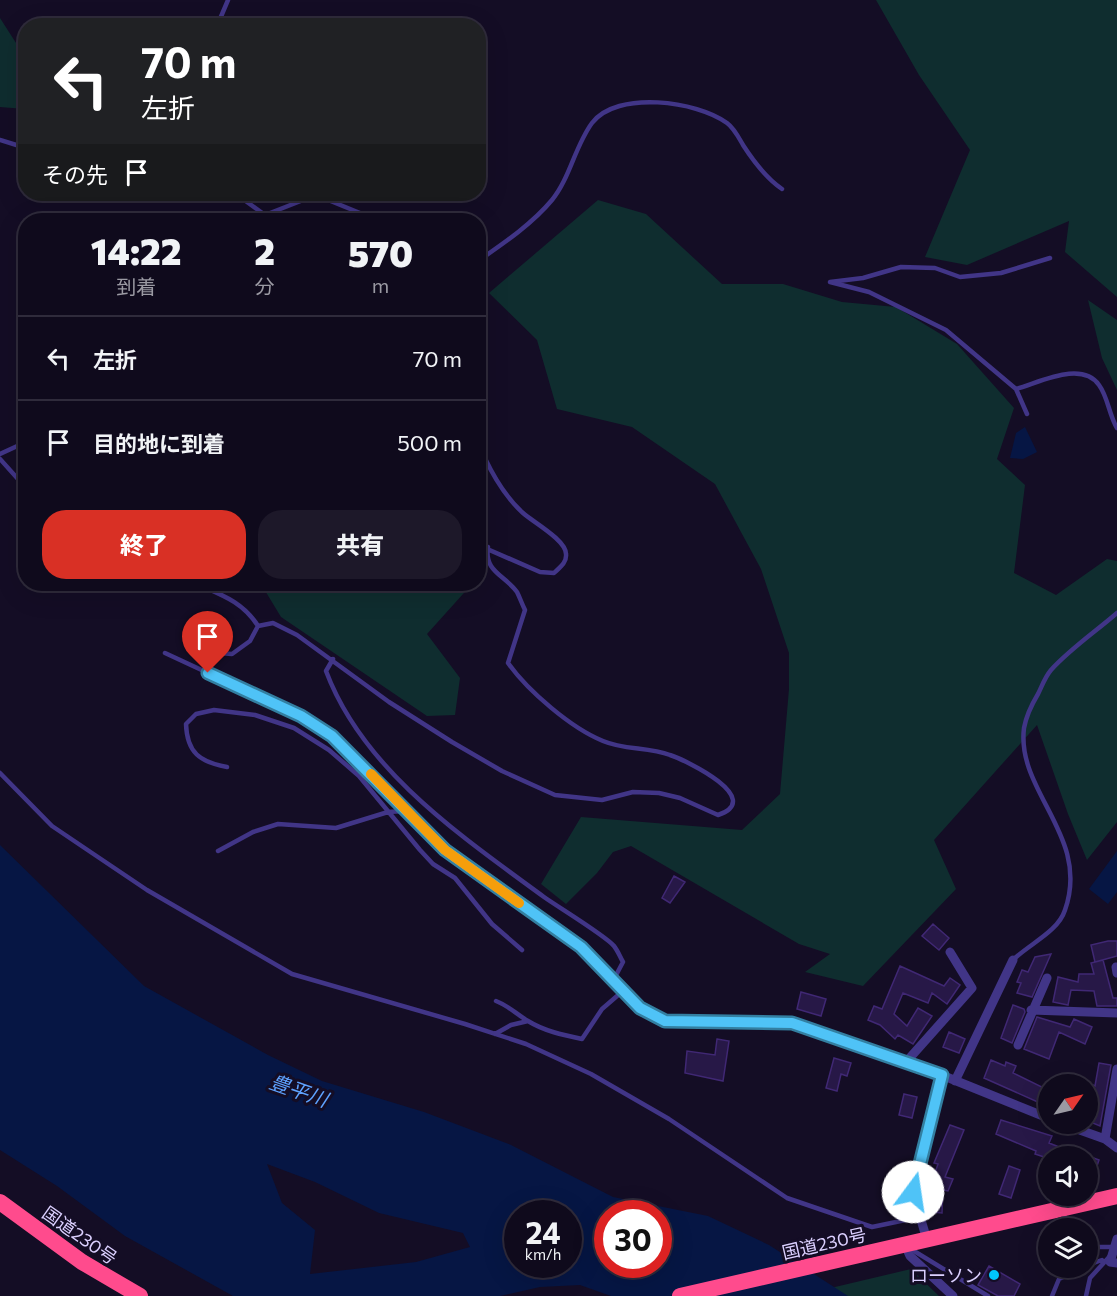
<!DOCTYPE html>
<html lang="ja">
<meta charset="utf-8">
<style>
:root{--surface:#0f0a1c;--page:#1d1829;--text:#f1f3f6;--muted:#9b9aa3;--line:#2f2b3b;--accent:#d93025}
body{margin:0;font-family:Commissioner,"Noto Sans JP",sans-serif;background:var(--page);color:var(--text);height:100vh;display:flex;flex-direction:column;font-size:22px;white-space:nowrap}
*{box-sizing:border-box;margin:0}
p{font-size:20px;color:var(--muted)}
.icon{flex:none;width:33px;height:33px;fill:none;stroke:currentColor;stroke-width:2;stroke-linecap:round;stroke-linejoin:round}
.map{position:relative;flex:1;overflow:hidden}
.details{position:absolute;left:18px;top:213px;width:468px;height:378px;display:flex;flex-direction:column;background:var(--surface);border-radius:24px;box-shadow:0 6px 24px #0002,0 0 0 2px var(--line)}
.details>*{flex:none}
.banner{position:absolute;left:18px;top:18px;width:468px;height:183px;border-radius:24px;box-shadow:0 6px 24px #0002,0 0 0 2px var(--line);background:#202124;color:#fff;overflow:hidden}
.needle{width:39px;rotate:56deg}
.controls{position:absolute;left:1038px;top:1074px;display:grid;gap:12px}
.controls a{display:grid;place-items:center;width:60px;height:60px;border-radius:50%;background:var(--surface);box-shadow:0 6px 24px #0002,0 0 0 2px var(--line);font-size:30px}
.speed{position:absolute;left:504px;top:1200px;display:flex;gap:12px;font-size:30px;font-weight:700;text-align:center}
.speed>*{display:grid;place-content:center;width:78px;height:78px;border-radius:50%;background:var(--surface);box-shadow:0 6px 24px #0002,0 0 0 2px var(--line);line-height:1}
.speed small{font-size:15px;font-weight:400}
.speed .limit{border:9px solid #d22;background:#fff;color:#111}
.pin{position:absolute;display:grid;place-items:center;width:51px;height:51px;color:#fff;margin:-62px -26px;border-radius:50% 50% 50% 0;rotate:-45deg;box-shadow:0 0 6px #0007}
.pin .icon{rotate:45deg}
.me{position:absolute;width:66px;margin:-33px;rotate:14deg;stroke-linejoin:round;filter:drop-shadow(0 0 4px #0008)}
.turn{display:flex;align-items:center;gap:21px;height:126px;padding:0 24px;font-size:27px}
.turn .icon{width:78px;height:78px;stroke-width:2.5}
.turn b{display:block;font-size:42px;line-height:51px}
.then{display:flex;align-items:center;height:57px;padding:0 24px;background:#0003;gap:12px;font-size:22px}
.eta{display:flex;justify-content:space-evenly;align-items:center;height:102px;text-align:center}
.eta b{font-size:36px;font-weight:800;line-height:42px}
.primary-button{display:flex;gap:12px;margin-top:auto;padding:12px 24px}
.primary-button a{flex:1;height:69px;border-radius:24px;background:var(--accent);color:#fff;font-size:24px;font-weight:800;line-height:69px;text-align:center}
.primary-button a+a{background:var(--page);color:var(--text)}
ul{padding:0;list-style:none}
li{display:flex;align-items:center;gap:18px;height:84px;padding:0 24px;border-top:2px solid var(--line)}
li div{flex:1}
li b{display:block;font-size:22px}
li em{font-style:normal}
.map>svg:first-child{display:block}
.green{fill:#0f2d2f}
.water{fill:#061644;fill-rule:evenodd}
.building{fill:#271847;stroke:#402874;stroke-width:1.5}
.lines{fill:none;stroke-linecap:round;stroke-linejoin:round}
.lane{stroke:#413587;stroke-width:4.5}
.street{stroke:#413587;stroke-width:9}
.highway{stroke:#ff4b8d;stroke-width:16}
.route-casing{stroke:#337fa1;stroke-width:15}
.route{stroke:#4fc3f7;stroke-width:10}
.slow{stroke:#f59e0b;stroke-width:10}
.poi-dot{fill:#00c6fb;stroke:#140d25;stroke-width:2}
.labels{text-anchor:middle;dominant-baseline:central;stroke-width:6;stroke-linejoin:round;paint-order:stroke}
.street-label{font-size:18px;fill:#dbd0ff;stroke:#140d25}
.poi-label{font-size:18px;fill:#dbd0ff;stroke:#140d25;text-anchor:end}
.water-label{font-size:20px;font-style:italic;fill:#5ea2ff;stroke:#140d25}
</style>
<div class="map">
<svg width="1117" height="1296" viewBox="0 0 1117 1296">
<rect width="100%" height="100%" fill="#140d25"/>
<!-- green -->
<path class="green" d="M876,0H1117V297L1065,252L1069,221L967,265L925,257L970,150L919,75Z
M0,18L25,57V109L0,107Z
M598,200L646,214L722,284H783L842,302L896,307L957,344L1014,408L997,459L1025,485L1014,573L1056,595L1107,559L1117,561V822L1087,860L1068,814L1037,725L934,840L956,889L863,986L805,972L830,954L799,944L631,846L613,852L597,873L566,904L541,884L581,817L742,830L780,794L789,689V653L761,569L715,484L632,427L557,409L537,340L489,293Z
M1088,300L1117,320V390L1102,358Z
M261,584H472L427,634L460,678L455,715L427,716L281,617Z
M911,1269L939,1296H797Z"/>
<!-- water -->
<path class="water" d="M1025,427L1037,452L1023,459L1010,458L1016,433Z
M0,845L144,986L268,1055L322,1081L424,1112L511,1145L613,1197L708,1216L769,1245L848,1296H611L580,1285L540,1287L500,1296H233L125,1236L57,1186L0,1150ZM267,1164L315,1182L379,1213L463,1233L470,1247L416,1262L310,1274L315,1230L282,1203ZM518,1214H568V1264H518ZM608,1214H658V1264H608Z
M1117,851V892L1108,904L1089,889Z"/>
<!-- building -->
<path class="building" d="M674,876L685,882L670,903L662,898Z
M933,924L949,938L939,950L922,936Z
M1108,941H1117V956L1095,962L1091,945Z
M1051,954L1032,997L1017,993L1021,983L1017,982L1022,970L1028,972L1035,957Z
M1103,960L1113,998H1117V1006H1097L1094,991L1071,990L1068,1005L1053,1002L1058,977L1078,982L1079,974H1094L1091,963Z
M900,966L944,986L950,978L960,985L947,1004L932,993L928,1003L903,993L894,1014L907,1026L918,1008L932,1016L913,1044L898,1035L895,1039L880,1025L868,1020L874,1006L882,1009Z
M801,992L826,999L821,1016L797,1009Z
M1013,1005L1024,1009L1025,1012L1012,1043L1001,1038Z
M1037,1017L1070,1027L1074,1019L1092,1027L1085,1044L1059,1032L1049,1059L1024,1049Z
M949,1032L965,1039L959,1053L943,1047Z
M717,1039L729,1041L723,1081L685,1073L687,1051L715,1055Z
M834,1058L851,1063L847,1076L841,1074L837,1091L826,1088Z
M991,1060L1005,1066L1006,1062L1016,1066L1013,1073L1046,1089L1040,1103L984,1078Z
M1099,1063L1111,1065L1100,1126L1088,1121V1083L1095,1086Z
M904,1094L917,1097L912,1118L899,1115Z
M1001,1120L1052,1136L1049,1143L1082,1156L1047,1158L1035,1154L1036,1151L996,1134Z
M950,1125L964,1130L945,1177L953,1179L948,1191L943,1190L942,1213L932,1212L934,1186L931,1185L938,1164L934,1163Z
M1088,1156L1099,1160L1089,1189H1088Z
M900,1166L912,1169L906,1193L895,1190Z
M1009,1166L1020,1170L1011,1198L999,1194Z
M989,1266L1020,1284L1014,1296H998L978,1285Z"/>
<g class="lines">
<!-- lane -->
<path class="lane" d="M121,26L133,22L141,26
M217,26L228,0
M0,140L26,148
M236,194L265,215L316,195L377,220
M478,261C504,243 532,224 552,200C570,178 575,146 592,123C617,90 697,101 727,123C734,128 739,138 743,145C754,162 766,178 782,189
M1016,389C1039,383 1081,360 1099,385C1108,397 1109,415 1117,428
M1027,414L1016,389L946,330L869,292L830,282L863,278L901,267L935,268L960,277L1001,273L1050,258
M478,441C487,466 503,495 523,513C533,522 566,540 566,554C567,563 559,568 554,573L540,572L478,545
M0,454L26,442
M0,459L26,488
M197,584C222,595 243,602 258,626
M204,652L232,654L250,641L258,626L273,623L297,635L389,702L452,742L502,771L555,795L602,800L633,792L659,793L680,798L718,815C765,799 688,761 670,755C648,747 624,750 603,741C571,728 528,691 508,663L525,610C522,604 520,598 517,592C505,575 484,572 488,547
M165,653L301,716L332,736L445,850L581,947L640,1008L665,1021L792,1023
M333,659L326,671C363,770 461,836 544,897C558,907 606,936 614,946C618,951 620,957 623,962L614,979
M227,767C200,762 187,753 186,724L196,714L214,710L255,715L294,728L329,750L359,776L420,850L433,864L455,878L492,924L522,950
M0,773L52,826L92,853L147,890L292,974L465,1024L526,1044L591,1074L669,1119L787,1198L872,1227L920,1217
M218,851L253,832L278,824L336,828L388,812L404,811
M1013,960C1029,944 1058,932 1065,910C1091,836 1016,792 1024,728C1026,717 1032,704 1038,694C1042,686 1045,677 1051,670C1070,649 1095,632 1117,613
M496,1001C509,1006 516,1014 528,1021C544,1031 563,1035 582,1039L602,1009L624,990
M495,1034L511,1025L528,1021
M1063,1211L1068,1228
M909,1248L988,1296
M1088,1251L1099,1247H1114
M1088,1265L1102,1260
M1052,1296L1059,1279L1082,1268
M1086,1296L1090,1278L1110,1256"/>
<!-- street -->
<path class="street" d="M1116,967L1117,973
M1031,1010L1117,1013
M792,1023L907,1061L1048,1118
M1018,1045L1047,978
M907,1061L972,988L950,952
M955,1081L1013,960
M1063,1124L1105,1139L1117,1148
M1105,1139L1117,1069
M1117,1239L1110,1262L1117,1263
M927,1240L913,1193L942,1075
M905,1245L910,1256L953,1296"/>
<!-- highway -->
<path class="highway" d="M0,1202L82,1262L140,1296
M680,1296L1117,1196"/>
</g>
<g class="lines">
<defs>
<path id="route" d="M208,673L301,716L332,736L445,850L581,947L640,1008L665,1021L792,1023L942,1075L913,1192"/>
</defs>
<!-- route casing -->
<use href="#route" class="route-casing"/>
<!-- route -->
<use href="#route" class="route"/>
<!-- slow -->
<path class="slow" d="M371,774L445,850L519,903"/>
</g>
<!-- markers -->
<circle class="poi-dot" cx="994" cy="1275" r="6"/>
<g class="labels">
<!-- street labels -->
<g class="street-label">
<text transform="translate(80 1235) rotate(35)">国道230号</text>
<text transform="translate(824 1243) rotate(-13)">国道230号</text>
</g>
<!-- poi labels -->
<g class="poi-label">
<text x="982" y="1275">ローソン</text>
</g>
<!-- water labels -->
<g class="water-label">
<text transform="translate(299 1090) rotate(19)">豊平川</text>
</g>
</g>
</svg>
<div class="controls">
<a><svg class="needle" viewBox="-14 -14 28 28"><path d="M0-13l5 13h-10z" fill="#e53935"/><path d="M0 13l5-13h-10z" fill="#9b9aa3"/></svg></a>
<a><svg class="icon" aria-label="sound" viewBox="0 0 24 24"><path d="M4 9h4l5-4v14l-5-4H4zM17 9q2 3 0 6"/></svg></a>
<a><svg class="icon" aria-label="layers" viewBox="0 0 24 24"><path d="M12 4l9 5-9 5-9-5zM3 14l9 5 9-5"/></svg></a>
</div>
<div class="speed"><div>24<small>km/h</small></div><div class="limit">30</div></div>
<div class="pin" style="left:208px;top:673px;background:#d93025"><svg class="icon" aria-label="arrive" viewBox="0 0 24 24"><path d="M6 21V4h12l-3 4 3 4H6"/></svg></div>
<svg class="me" style="left:913px;top:1192px" viewBox="-20 -20 40 40"><circle r="19" fill="#fff"/><path d="M0-13L10 11 0 6-10 11z" fill="#4fc3f7"/></svg>
<div class="banner">
<div class="turn"><svg class="icon" aria-label="left" viewBox="0 0 24 24"><path d="M17 20v-9H6M10 6l-5 5 5 5"/></svg><div><b>70 m</b>左折</div></div>
<div class="then">その先<svg class="icon" aria-label="arrive" viewBox="0 0 24 24"><path d="M6 21V4h12l-3 4 3 4H6"/></svg></div>
</div>
<section class="details">
<div class="eta">
<div><b>14:22</b><p>到着</p></div>
<div><b>2</b><p>分</p></div>
<div><b>570</b><p>m</p></div>
</div>
<ul>
<li><svg class="icon" aria-label="left" viewBox="0 0 24 24"><path d="M17 20v-9H6M10 6l-5 5 5 5"/></svg><div><b>左折</b></div><em>70 m</em></li>
<li><svg class="icon" aria-label="arrive" viewBox="0 0 24 24"><path d="M6 21V4h12l-3 4 3 4H6"/></svg><div><b>目的地に到着</b></div><em>500 m</em></li>
</ul>
<div class="primary-button"><a>終了</a><a>共有</a></div>
</section>
</div>
